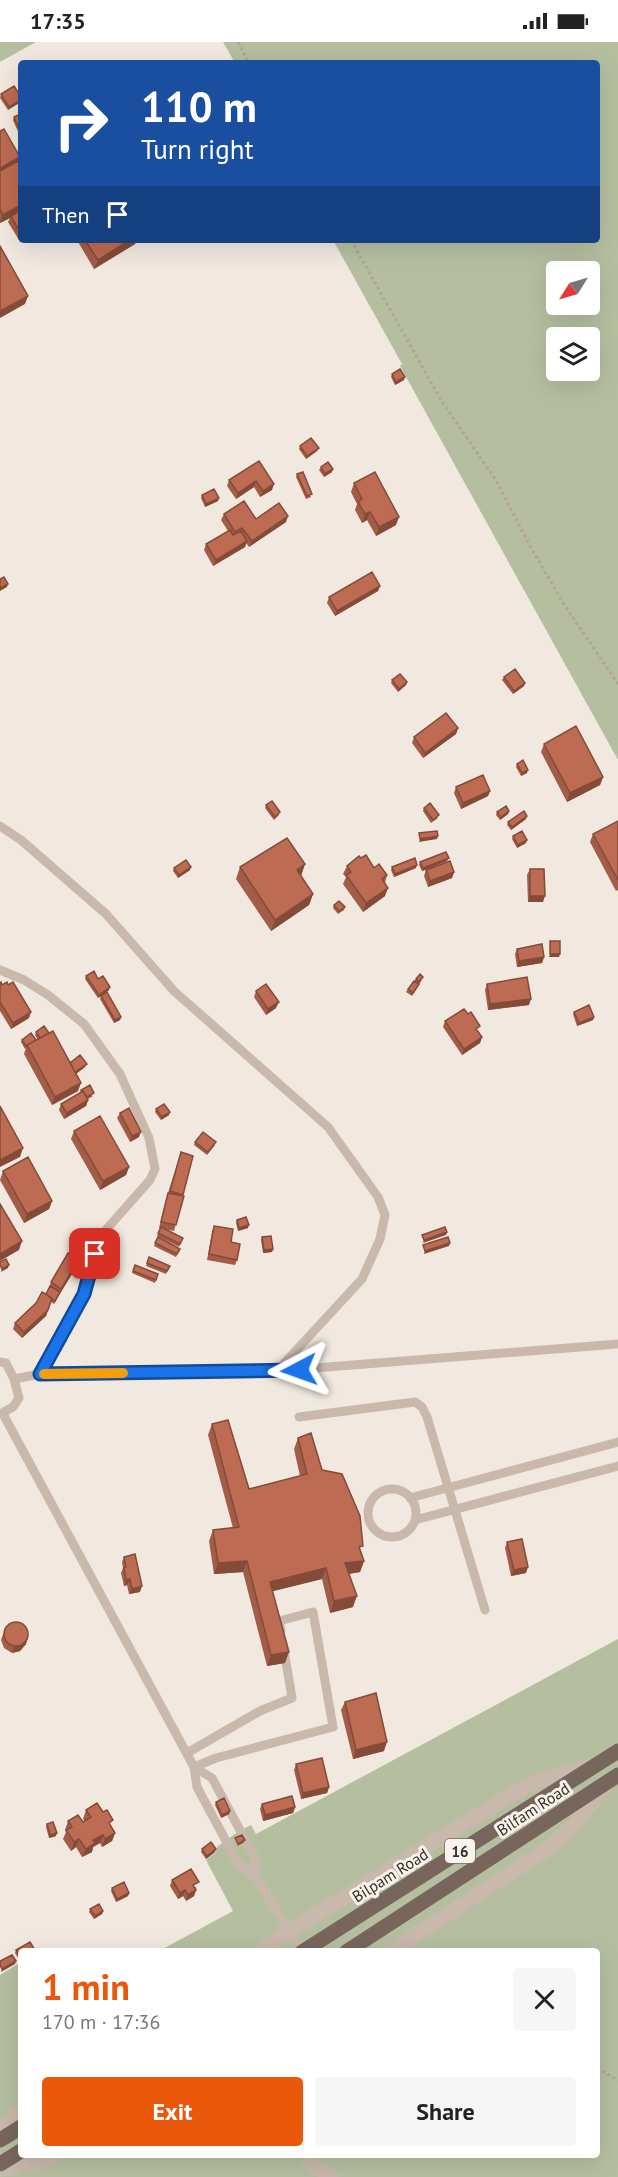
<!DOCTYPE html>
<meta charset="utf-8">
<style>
:root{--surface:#fff;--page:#f6f6f6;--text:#222;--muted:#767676;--accent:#ea580c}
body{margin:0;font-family:"PT Sans",sans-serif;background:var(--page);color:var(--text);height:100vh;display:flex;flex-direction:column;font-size:22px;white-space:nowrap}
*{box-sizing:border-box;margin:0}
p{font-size:20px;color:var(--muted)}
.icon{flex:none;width:33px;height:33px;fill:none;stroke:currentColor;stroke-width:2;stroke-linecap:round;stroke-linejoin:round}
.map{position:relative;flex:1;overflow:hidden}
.sheet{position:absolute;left:18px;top:1906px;width:582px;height:210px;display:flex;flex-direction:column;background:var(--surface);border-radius:6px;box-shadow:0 6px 24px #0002}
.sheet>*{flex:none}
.banner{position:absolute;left:18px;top:18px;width:582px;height:183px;border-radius:6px;box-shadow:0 6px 24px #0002;background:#1a4fa0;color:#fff;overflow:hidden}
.needle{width:39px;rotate:233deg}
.tools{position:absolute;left:546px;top:219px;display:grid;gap:12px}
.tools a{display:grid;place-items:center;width:54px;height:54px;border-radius:6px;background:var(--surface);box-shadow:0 6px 24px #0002;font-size:30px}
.pin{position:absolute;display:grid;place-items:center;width:51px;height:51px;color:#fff;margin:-26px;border-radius:12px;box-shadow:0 3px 9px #0006}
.me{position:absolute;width:66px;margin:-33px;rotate:266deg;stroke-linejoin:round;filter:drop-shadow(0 0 4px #0008)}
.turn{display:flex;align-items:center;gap:21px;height:126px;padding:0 24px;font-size:27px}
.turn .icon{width:78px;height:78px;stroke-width:2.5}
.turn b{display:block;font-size:42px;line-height:51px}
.then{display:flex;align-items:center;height:57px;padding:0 24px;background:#0003;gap:12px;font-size:22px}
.round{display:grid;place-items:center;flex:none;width:63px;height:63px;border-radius:6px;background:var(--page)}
.summary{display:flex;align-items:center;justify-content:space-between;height:102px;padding:0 24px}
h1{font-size:36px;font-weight:700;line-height:45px;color:var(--accent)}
.action{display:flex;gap:12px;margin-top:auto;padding:12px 24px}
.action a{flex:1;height:69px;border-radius:6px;background:var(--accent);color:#fff;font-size:24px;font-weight:700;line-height:69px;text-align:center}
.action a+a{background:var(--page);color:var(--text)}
.status{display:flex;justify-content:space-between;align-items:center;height:42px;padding:0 30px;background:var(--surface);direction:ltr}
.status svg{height:16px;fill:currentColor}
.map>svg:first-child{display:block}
.green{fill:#b5bfa0;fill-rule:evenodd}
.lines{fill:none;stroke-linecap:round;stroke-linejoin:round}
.path{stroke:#b4a396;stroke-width:3;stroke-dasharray:3 3;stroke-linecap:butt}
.service{stroke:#c9b9ac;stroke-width:9}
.minor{stroke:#c9b9ac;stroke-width:15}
.tertiary{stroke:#c9b9ac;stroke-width:15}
.primary{stroke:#78665d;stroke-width:15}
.wall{fill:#a35c47}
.shaded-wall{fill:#844b39}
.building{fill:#bd6b52;stroke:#844b39;stroke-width:1.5}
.route-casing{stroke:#114b97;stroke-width:15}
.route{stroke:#1a73e8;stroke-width:10}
.slow{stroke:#f59e0b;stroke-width:10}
.labels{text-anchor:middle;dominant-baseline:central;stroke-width:6;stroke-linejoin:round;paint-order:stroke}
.shield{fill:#f9f3ec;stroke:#716964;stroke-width:1.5}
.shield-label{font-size:15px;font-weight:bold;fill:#372e2a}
.street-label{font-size:16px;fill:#372e2a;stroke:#f9f3ec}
</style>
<div class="status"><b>17:35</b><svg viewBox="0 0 49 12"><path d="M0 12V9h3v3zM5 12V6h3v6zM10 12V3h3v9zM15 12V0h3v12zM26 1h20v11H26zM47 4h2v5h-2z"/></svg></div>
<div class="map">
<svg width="618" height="2135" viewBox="0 0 618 2135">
<rect width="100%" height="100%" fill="#f1e9e0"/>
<!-- green -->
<path class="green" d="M0,0H36L0,20Z
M223,0H618V718L400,324L402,322L333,198H597V21H235ZM556,230H590V262H556ZM556,296H590V328H556Z
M618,1597V2135H0V1933L21,1920V2114H597V1910L159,1909L233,1869L206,1818L216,1810L217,1805L239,1789L251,1783L256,1792Z"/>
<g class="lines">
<!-- path -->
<path class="path" d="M238,0L249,21
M351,198L441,358L497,440L529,502L563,561L618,642
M597,2026L618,2038"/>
<!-- service -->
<path class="service" d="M0,784L21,798L106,872L174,949L328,1085L378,1155L385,1173L380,1197L362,1237L277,1329
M0,928L24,938L48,953L84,982L120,1032L149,1096L155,1127L150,1138L104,1190L95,1212L84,1252L40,1332
M0,1320L6,1321L14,1337L19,1356L13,1365L0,1372
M14,1337L40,1332L277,1329L618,1302
M3,1372L194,1725L197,1745L239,1823L256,1835L301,1910
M299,1375L415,1360L422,1365L427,1375L485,1568
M368 1471a24 24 0 1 1 48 0a24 24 0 1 1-48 0Z
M410,1456L618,1400
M415,1478L618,1424
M187,1711L260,1669L292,1656L284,1608
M194,1725L216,1716L333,1685L313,1570L279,1579L281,1588
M194,1725L212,1736L255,1816L256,1835"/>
<!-- minor -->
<path class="minor" d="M309,2120L332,2135"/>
<!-- tertiary -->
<path class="tertiary" d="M259,1910L289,1889L519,1748L538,1739L592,1723
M390,1910L550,1805L571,1786L607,1742
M0,2089L21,2069
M0,2127L39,2120L56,2114"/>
<!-- primary -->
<path class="primary" d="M302,1910L618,1709
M346,1910L618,1733
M0,2098L21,2085
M0,2122L21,2109"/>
</g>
<!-- wall -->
<path class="wall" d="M1,52L21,55L8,68L0,56Z
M21,72V91L19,92L13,78L14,75Z
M0,89L20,115L18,120L21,125V197L19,198L8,180L10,176L0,181Z
M77,198H137L135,202L94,227Z
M392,332L404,338L395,343L391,335Z
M300,404L317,409L306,417L299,407Z
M259,419L272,448L260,455L254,445L236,457L227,444L229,438Z
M321,425L332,430L324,435L319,428Z
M297,432L311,455L306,457L296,435Z
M354,441L396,483L376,494L367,478L362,481L355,468L357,462L351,450Z
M202,453L218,459L205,465L201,456Z
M224,472L256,477L286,480L249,505L246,501L245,505L213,524L204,508L206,502L228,489L221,478Z
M380,544L378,549L335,574L327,561L329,555Z
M504,635L524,644L513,652L502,638Z
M392,638L407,640L406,643L398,650L391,641Z
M458,686L456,692L423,716L412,701L414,695Z
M544,702L603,735L600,743L567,760L541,710Z
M517,722L527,731L521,734L516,725Z
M456,745L490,749L488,754L461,767L454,751Z
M266,763L279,773L274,778L265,766Z
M424,766L438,776L431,781L423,769Z
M509,769L508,772L500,778L496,773L497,770Z
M526,777L511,788L507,783L508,780Z
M618,779V848L616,849L590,800L593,792Z
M513,794L526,801L517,806L512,797Z
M361,816L387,833L385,841V854L363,870L343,842L346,835L343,832L347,824Z
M447,819L422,829L419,823L420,820Z
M305,822L301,833L313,852L309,863L271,889L236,837L240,825Z
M392,825L416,826L394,835L391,828Z
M174,826L190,828L178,836L173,829Z
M530,827L543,860H528L527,833Z
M426,828L454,830L452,836L428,845L424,834Z
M334,863L345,865L344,868L338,872L333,866Z
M517,907L544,915L542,921L517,925L515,912Z
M86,934L98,937L109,948L103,953L121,975L120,978L114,981L100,957L101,954L98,956L85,937Z
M423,935L418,945L412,954L406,950L408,947L416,937Z
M0,941L29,976L11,987L0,969Z
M487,942L529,963L488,968L485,948Z
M256,949L276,966L266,973L254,955Z
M574,970L594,975L593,978L577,984L573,972Z
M445,979L478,989L482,995L480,1001L462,1013L443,985Z
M36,990L49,991L70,1021L85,1025L76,1032L78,1049L52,1063L24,1012L26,1006L25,1007L21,1000L22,998H36L35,999L38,998L35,993Z
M81,1048L93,1054L88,1057V1058L86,1064L64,1077L59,1068L61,1062L80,1051Z
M156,1067L169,1073L161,1078L155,1070Z
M120,1071L139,1095L130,1100L117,1076Z
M74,1089L129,1125L126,1133L100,1148L71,1097Z
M195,1100L215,1103L207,1113L194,1103Z
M181,1110L193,1114L174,1189L164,1187L183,1196L179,1205L157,1194L160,1186H159L166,1157L168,1151Z
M3,1129L52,1159L49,1167L24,1181L0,1138Z
M237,1178L248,1186L238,1189L236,1181Z
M214,1184L237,1218L235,1223L207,1218L212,1190Z
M262,1195L273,1207L272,1210L263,1211L261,1198Z
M155,1201L180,1207L176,1215L154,1204Z
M89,1203L54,1262L51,1260L46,1274L22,1296L13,1287L15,1281L46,1252L49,1246L51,1240Z
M149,1215L170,1224L166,1232L146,1224Z
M135,1223L158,1232L155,1241L132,1231Z
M212,1382L249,1447L300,1434L294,1407L298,1396L322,1428L361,1509L364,1519L360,1530L349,1532L353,1565L330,1571L322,1537L272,1549L285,1621L267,1624L243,1530L214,1532L209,1499L213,1488L233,1486L208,1393Z
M507,1500L526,1531L511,1534L505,1506Z
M124,1515L140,1550L129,1552L127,1543L124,1544L121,1531L123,1526L122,1520Z
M6,1584L26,1602L20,1609L12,1611L4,1606L1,1598Z
M345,1660L384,1709L353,1717L341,1668Z
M296,1722L329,1745L327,1751L301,1757L294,1728Z
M216,1760L230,1769L229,1772L221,1776L215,1763Z
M262,1762L295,1765L293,1771L263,1779L260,1767Z
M86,1768L111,1784L115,1791L112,1799L102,1805L100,1801L93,1805L92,1810L82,1815L76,1805L71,1809L63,1797L66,1790L65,1788L68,1779L83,1780L85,1779L83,1777Z
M47,1782L56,1794L49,1796L46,1785Z
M202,1807L215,1810L206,1817L201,1810Z
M172,1838L197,1846L195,1847L196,1848L194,1854L186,1859L183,1854L178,1857L170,1844Z
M112,1846L129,1851L128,1854L116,1860L111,1849Z
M90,1867L103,1869L102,1872L94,1877L89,1870Z
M16,1908H35L34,1910H21V1918L20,1919L15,1911Z"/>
<!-- shaded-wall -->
<path class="shaded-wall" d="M21,58V60L8,68L9,65Z
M20,115L17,124L0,133V126Z
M21,163V170L11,174L10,176L0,181L3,173Z
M130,198H137L135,202L94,227L98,218Z
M28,254L25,262L0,276V269Z
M405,335L404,338L395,343L396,340Z
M319,406L317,409L306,417L307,414Z
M333,427L332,430L324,435L325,432Z
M256,439L254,445L236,457L238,451Z
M274,442L272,448L260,455L263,449Z
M219,456L218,459L205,465L206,462Z
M370,470L367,478L362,481L365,472Z
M288,474L286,480L249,505L252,499Z
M399,475L396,483L376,494L379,485Z
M247,499L245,505L213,524L216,518Z
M8,542L7,545L0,549V546Z
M380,544L378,549L335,574L337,569Z
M407,640L406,643L398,650L399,647Z
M525,641L524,644L513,652L514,649Z
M458,686L456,692L423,716L425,711Z
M528,728L527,731L521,734L522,731Z
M603,735L600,743L567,760L570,751Z
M490,749L488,754L461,767L463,761Z
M509,769L508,772L500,778L501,775Z
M527,774L526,777L511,788L512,785Z
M438,794L437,797L419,800L420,797Z
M527,798L526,801L517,806L518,803Z
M449,816L447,819L422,829L423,826Z
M305,822L301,834L297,828Z
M417,823L416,826L394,835L395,832Z
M191,825L190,828L178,836L179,833Z
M454,830L452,836L428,845L430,839Z
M388,846L385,854L363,870L366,861Z
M313,852L309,863L271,889L275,878Z
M530,854H545L543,860H528Z
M550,912H560L559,915H549Z
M544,915L542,921L517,925L519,919Z
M110,945L109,948L98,956L99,953Z
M531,957L529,963L488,968L490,962Z
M279,960L276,966L266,973L268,967Z
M31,970L29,976L11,987L13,981Z
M121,975L120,978L114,981L115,978Z
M594,975L593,978L577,984L579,981Z
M482,995L480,1001L462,1013L464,1007Z
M87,1022L85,1025L73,1034L74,1031Z
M81,1041L78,1049L52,1063L55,1055Z
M88,1058L86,1064L64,1077L67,1071Z
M170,1070L169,1073L161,1078L162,1075Z
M141,1090L139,1095L130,1100L132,1094Z
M23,1106L20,1115L0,1125V1118Z
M129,1125L126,1133L100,1148L103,1139Z
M52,1159L49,1167L24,1181L27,1172Z
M249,1183L248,1186L238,1189L239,1186Z
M447,1190L446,1193L423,1201L424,1198Z
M22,1199L19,1208L0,1219V1212Z
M450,1201L449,1204L424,1212L425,1209Z
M273,1207L272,1210L263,1211L264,1208Z
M79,1218L77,1224L59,1253L61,1247Z
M9,1223L8,1226L1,1230L2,1227Z
M48,1268L46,1274L22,1296L24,1290Z
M247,1519L243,1530L214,1532L218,1521Z
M364,1519L360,1530L341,1533L345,1521Z
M528,1525L526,1531L511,1534L514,1528Z
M326,1526L322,1537L266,1551L270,1540Z
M130,1537L127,1543L124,1544L126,1538Z
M142,1544L140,1550L129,1552L132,1547Z
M357,1554L353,1565L330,1571L334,1559Z
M28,1596L26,1602L20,1609L12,1611L14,1605Z
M289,1610L285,1621L267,1624L271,1613Z
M387,1700L384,1709L353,1717L356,1708Z
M329,1745L327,1751L301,1757L303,1751Z
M295,1765L293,1771L263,1779L265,1773Z
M230,1769L229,1772L221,1776L222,1773Z
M57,1791L56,1794L49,1796L50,1793Z
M115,1791L112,1799L102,1805L105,1797Z
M103,1793L100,1801L93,1805L92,1810L82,1815L86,1807L93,1798Z
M79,1797L76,1805L71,1809L74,1800Z
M245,1798L243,1801L237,1804L238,1802Z
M216,1807L215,1810L206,1817L207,1814Z
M185,1848L183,1854L178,1857L180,1851Z
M196,1848L194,1854L186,1859L188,1853Z
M129,1851L128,1854L116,1860L117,1857Z
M103,1869L102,1872L94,1877L95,1874Z
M16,1919L15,1922L1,1930L2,1927Z"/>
<!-- building -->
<path class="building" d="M14,44L21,55V58L9,65L1,52Z
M21,72V89H20L14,75Z
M4,87L20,115L0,126V89Z
M18,119L21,125V163L3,173L0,167V129Z
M21,168V192L11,174Z
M85,198H130L98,218Z
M0,204L28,254L0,269Z
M400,327L405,335L396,340L392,332Z
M311,396L319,406L307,414L300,404Z
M259,419L274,442L263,449L256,439L238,451L229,438Z
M328,420L333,427L325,432L321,425Z
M303,430L312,452L307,454L297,432Z
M375,430L399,475L379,485L370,470L365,472L358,460L362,457L354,441Z
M214,447L219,456L206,462L202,453Z
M244,459L256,477L279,461L288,474L252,499L242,486L235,490L224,472Z
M230,488L233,493L241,489L247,499L216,518L206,502Z
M372,530L380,544L337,569L329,555Z
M4,535L8,542L0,546V537Z
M515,627L525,641L514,649L504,635Z
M400,632L407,640L399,647L392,638Z
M446,671L458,686L425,711L414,695Z
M576,684L603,735L570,751L544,702Z
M523,718L528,728L522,731L517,722Z
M483,733L490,749L463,761L456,745Z
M272,759L280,770L275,775L266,763Z
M430,761L439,773L433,778L424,766Z
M506,764L509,769L501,775L497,770Z
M524,769L527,774L512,785L508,780Z
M618,779V838L593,792Z
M437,789L438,794L420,797L419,791Z
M522,789L527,798L518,803L513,794Z
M287,796L305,822L297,828L313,852L275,878L240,825Z
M446,810L449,816L423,826L420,820Z
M366,813L374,826L379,822L387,833L382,837L388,846L366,861L346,833L351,830L347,824L359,814L361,816Z
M415,816L417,823L395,832L392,825Z
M186,818L191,825L179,833L174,826Z
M450,819L454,830L430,839L426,828Z
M530,827H544L545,854H530Z
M339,859L345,865L339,869L334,863Z
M550,899H560V912H550Z
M542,902L544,915L519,919L517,907Z
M94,929L98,937L103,934L110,945L99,953L86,934Z
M420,932L423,935L419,940L416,937Z
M527,935L531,957L490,962L487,942Z
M414,939L419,942L413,951L408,947Z
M1,940L2,943L7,940L8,943L13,940L31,970L13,981L0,960V941Z
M266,942L279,960L268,967L256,949Z
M107,950L121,975L115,978L101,954Z
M589,963L594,975L579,981L574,970Z
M464,967L468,972L471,970L480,984L476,987L482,995L464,1007L445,979Z
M44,984L49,991L40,996L36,990Z
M53,989L81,1041L55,1055L27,1003Z
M31,991L36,998L26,1004L22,998Z
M80,1013L87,1022L75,1030L70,1021Z
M90,1043L94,1051L87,1055L83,1049L82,1050L81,1048Z
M83,1049L88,1058L67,1071L61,1062Z
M164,1062L170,1070L162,1075L156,1067Z
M0,1064L23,1106L0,1118Z
M129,1066L141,1090L132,1094L120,1071Z
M100,1074L129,1125L103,1139L74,1089Z
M203,1090L216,1100L208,1110L195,1100Z
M181,1110L193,1114L183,1153L170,1149Z
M28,1115L52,1159L27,1172L3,1129Z
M168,1151L184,1154L176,1183L161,1180Z
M0,1162L22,1199L0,1212Z
M246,1175L249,1183L239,1186L237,1178Z
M214,1184L233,1187L231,1200L240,1202L237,1218L209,1212Z
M161,1185L183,1196L180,1202L158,1191Z
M445,1185L447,1190L424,1198L422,1193Z
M271,1194L273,1207L264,1208L262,1195Z
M158,1195L180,1207L177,1212L155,1201Z
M448,1195L450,1201L425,1209L423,1203Z
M78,1197L89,1203L79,1219H78L79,1218L69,1212Z
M68,1211L79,1218L61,1247L51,1240Z
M149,1215L170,1224L167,1229L147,1221Z
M6,1217L9,1223L2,1227L0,1223V1220Z
M135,1223L158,1232L156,1238L133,1229Z
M50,1244L60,1250L55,1259L46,1252Z
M42,1250L52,1256L48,1268L24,1290L15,1281L36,1261Z
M228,1378L249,1447L307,1432L298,1396L311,1391L322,1428L342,1432L360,1474L363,1504L359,1505L364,1519L345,1521L357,1554L334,1559L326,1526L270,1540L289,1610L271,1613L247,1519L218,1521L213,1488L239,1485L212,1382Z
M522,1497L528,1525L514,1528L507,1500Z
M135,1512L142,1544L132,1547L130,1537L126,1538L124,1526L126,1525L124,1515Z
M4 1592a12 12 0 1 1 24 0a12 12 0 1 1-24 0Z
M376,1651L387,1700L356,1708L345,1660Z
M322,1716L329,1745L303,1751L296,1722Z
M292,1754L295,1765L265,1773L262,1762Z
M224,1756L230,1769L222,1773L216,1760Z
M97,1761L103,1770L107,1768L113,1778L109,1781L115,1791L105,1797L103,1793L93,1798L95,1801L86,1807L79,1797L74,1800L66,1788L72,1785L68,1779L78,1773L83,1780L91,1775L86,1768Z
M53,1780L57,1791L50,1793L47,1782Z
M242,1793L245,1798L238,1802L235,1796Z
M211,1800L216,1807L207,1814L202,1807Z
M191,1827L199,1840L193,1843L196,1848L188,1853L185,1848L180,1851L172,1838Z
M124,1840L129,1851L117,1857L112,1846Z
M99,1862L103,1869L95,1874L90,1867Z
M30,1900L35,1908L32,1910H21V1916L16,1908Z
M12,1913L16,1919L2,1927L0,1923V1919Z"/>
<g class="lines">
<defs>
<path id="route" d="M95,1212L84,1252L40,1332L299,1328"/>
</defs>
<!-- route casing -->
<use href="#route" class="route-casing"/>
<!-- route -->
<use href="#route" class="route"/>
<!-- slow -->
<path class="slow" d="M44,1332L123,1331"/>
</g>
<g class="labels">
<!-- shield labels -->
<rect class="shield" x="445" y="1797" width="30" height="24" rx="4.5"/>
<g class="shield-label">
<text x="460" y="1809">16</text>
</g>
<!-- street labels -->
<g class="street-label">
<text transform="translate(533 1767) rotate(-33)">Bilfam Road</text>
<text transform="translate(390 1833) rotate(-32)">Bilpam Road</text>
</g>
</g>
</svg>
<div class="tools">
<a><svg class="needle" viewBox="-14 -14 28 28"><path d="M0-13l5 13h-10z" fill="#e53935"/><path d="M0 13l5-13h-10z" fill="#767676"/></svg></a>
<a><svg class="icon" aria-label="layers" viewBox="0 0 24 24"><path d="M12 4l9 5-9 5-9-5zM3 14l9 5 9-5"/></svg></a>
</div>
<div class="pin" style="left:95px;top:1212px;background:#d93025"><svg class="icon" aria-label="arrive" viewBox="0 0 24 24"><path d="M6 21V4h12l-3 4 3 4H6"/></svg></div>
<svg class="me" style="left:299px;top:1328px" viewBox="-20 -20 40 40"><path d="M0-17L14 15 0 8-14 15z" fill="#1a73e8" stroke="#fff" stroke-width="4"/></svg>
<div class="banner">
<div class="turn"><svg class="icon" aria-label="right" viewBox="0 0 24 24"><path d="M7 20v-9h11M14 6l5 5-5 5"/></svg><div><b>110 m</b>Turn right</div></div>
<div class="then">Then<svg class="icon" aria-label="arrive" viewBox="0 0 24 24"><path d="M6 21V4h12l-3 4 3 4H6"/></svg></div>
</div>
<section class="sheet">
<div class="summary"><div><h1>1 min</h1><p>170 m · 17:36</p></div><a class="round"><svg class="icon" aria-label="close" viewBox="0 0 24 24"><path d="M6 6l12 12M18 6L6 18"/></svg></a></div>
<div class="action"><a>Exit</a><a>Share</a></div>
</section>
</div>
